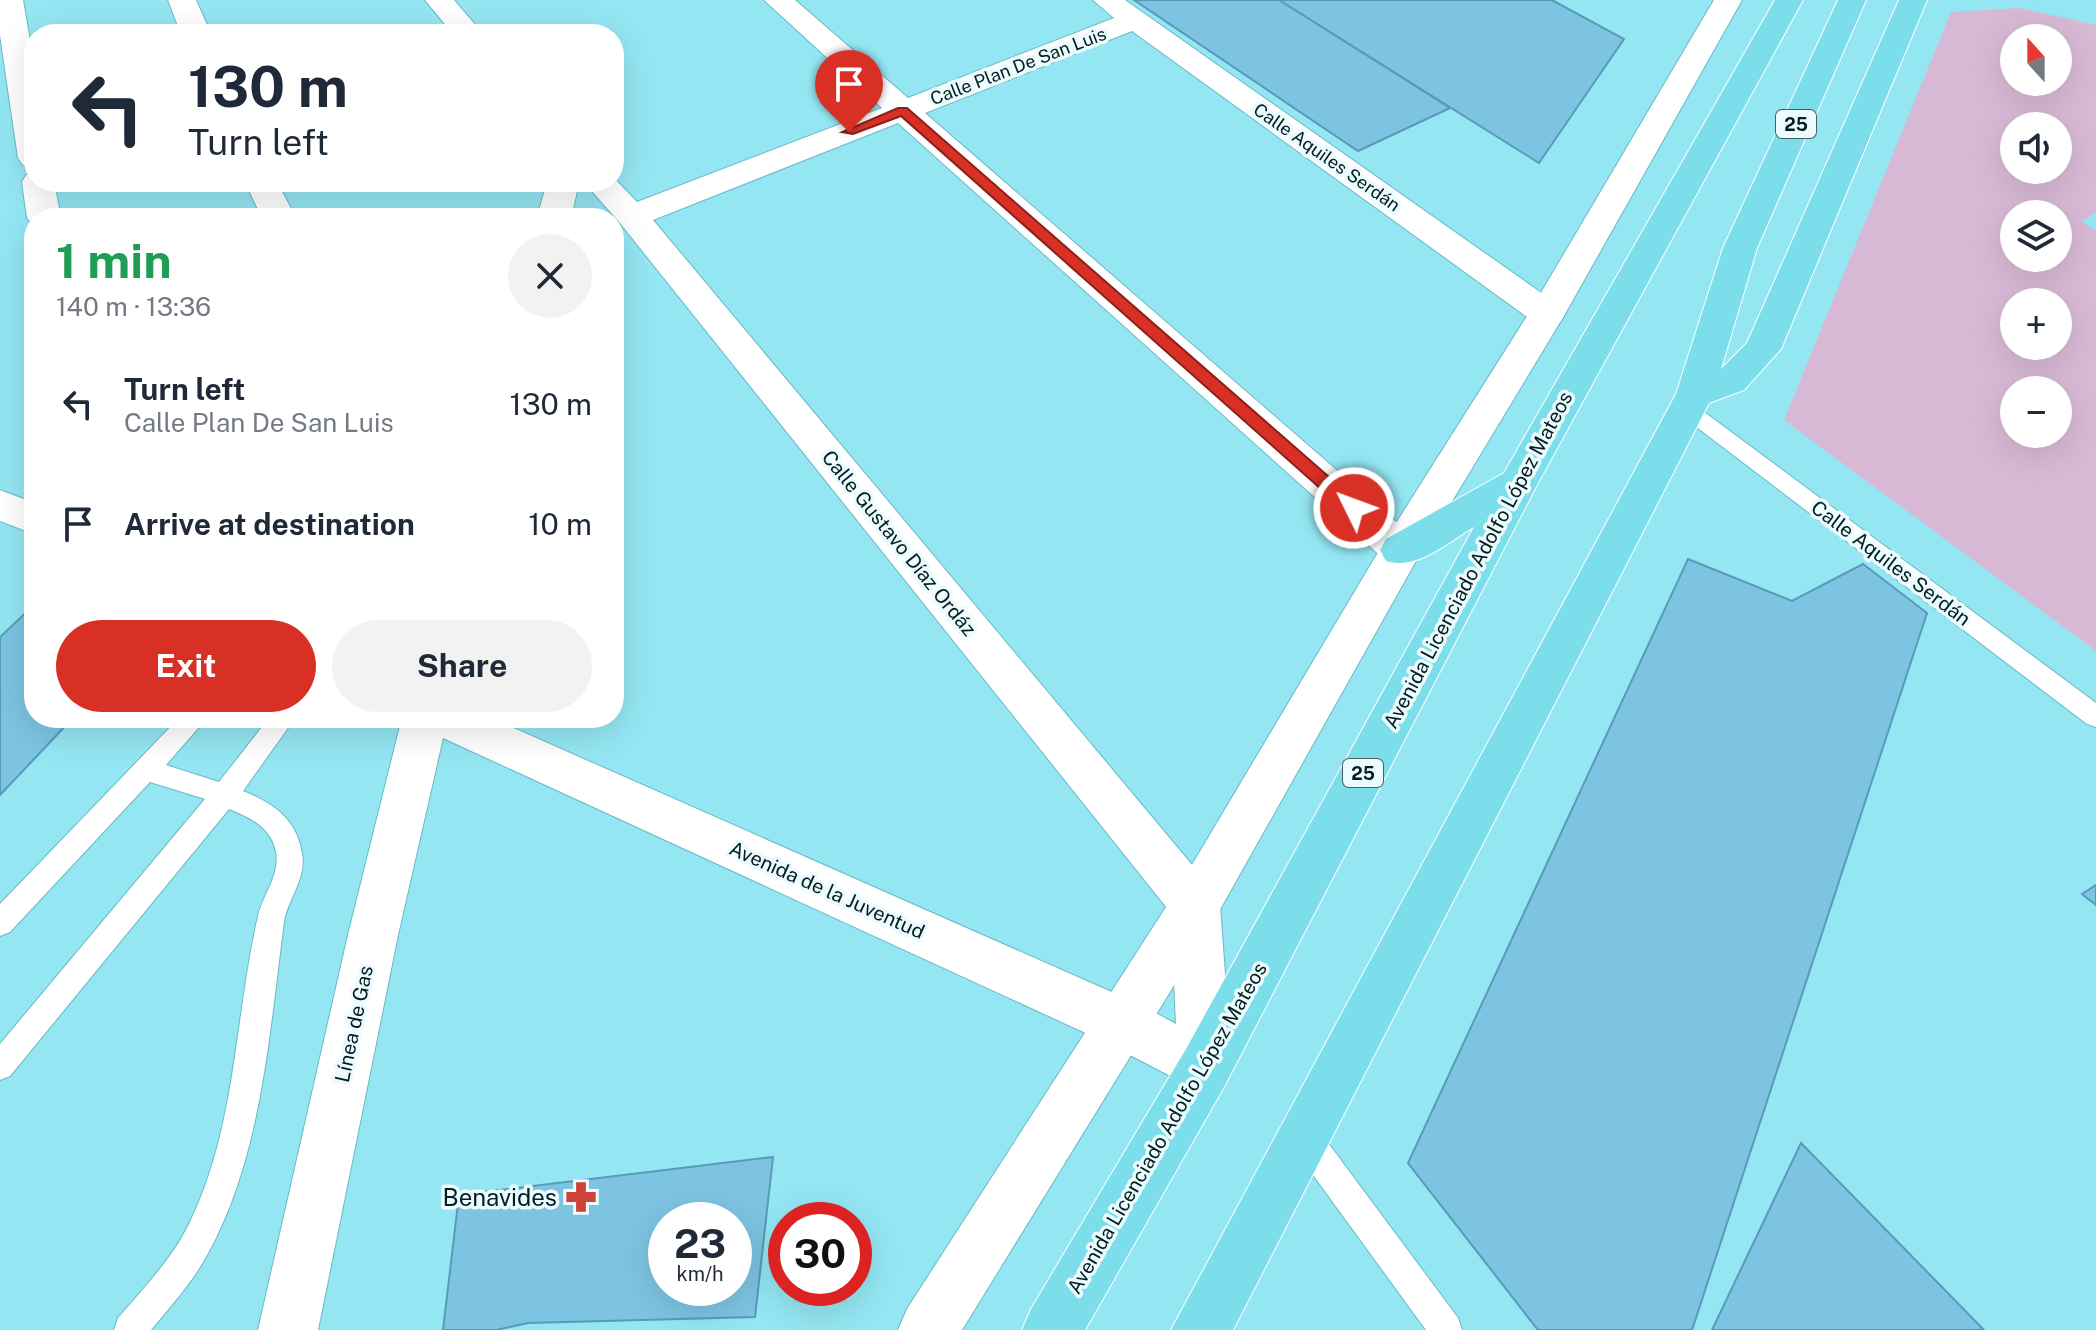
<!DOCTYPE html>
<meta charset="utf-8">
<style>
:root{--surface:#fff;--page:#f2f2f3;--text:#1f2937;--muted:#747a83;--accent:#d93025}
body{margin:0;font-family:"Public Sans",sans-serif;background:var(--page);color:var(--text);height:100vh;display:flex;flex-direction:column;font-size:30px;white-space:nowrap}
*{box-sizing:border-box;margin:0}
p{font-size:26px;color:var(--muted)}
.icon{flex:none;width:44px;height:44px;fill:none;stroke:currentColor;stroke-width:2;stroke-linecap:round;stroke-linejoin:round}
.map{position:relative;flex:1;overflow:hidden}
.sheet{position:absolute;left:24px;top:208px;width:600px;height:520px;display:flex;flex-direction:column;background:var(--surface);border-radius:32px;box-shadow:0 8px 32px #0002}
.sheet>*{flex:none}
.banner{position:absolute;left:24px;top:24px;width:600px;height:168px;border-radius:32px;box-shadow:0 8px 32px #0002;background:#fff;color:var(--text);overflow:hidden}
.needle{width:52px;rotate:339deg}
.fabs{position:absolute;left:2000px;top:24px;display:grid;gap:16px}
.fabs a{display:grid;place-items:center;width:72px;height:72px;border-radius:50%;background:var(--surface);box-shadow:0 8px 32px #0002;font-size:40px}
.speed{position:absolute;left:648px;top:1202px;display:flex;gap:16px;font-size:40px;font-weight:700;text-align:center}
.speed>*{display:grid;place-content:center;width:104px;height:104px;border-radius:50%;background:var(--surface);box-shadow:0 8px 32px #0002;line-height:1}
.speed small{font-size:20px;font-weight:400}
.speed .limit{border:12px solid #d22;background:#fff;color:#111}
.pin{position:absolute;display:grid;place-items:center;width:68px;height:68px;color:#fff;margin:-82px -34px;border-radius:50% 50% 50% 0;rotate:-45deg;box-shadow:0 0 8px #0007}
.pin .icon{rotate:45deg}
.me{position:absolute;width:88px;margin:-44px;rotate:312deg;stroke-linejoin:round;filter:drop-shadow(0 0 6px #0008)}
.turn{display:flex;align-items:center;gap:28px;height:168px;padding:0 32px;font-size:36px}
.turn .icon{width:104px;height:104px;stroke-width:2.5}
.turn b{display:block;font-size:56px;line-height:68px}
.round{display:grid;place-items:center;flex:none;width:84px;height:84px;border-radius:42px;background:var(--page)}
.headline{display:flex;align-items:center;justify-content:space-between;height:136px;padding:0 32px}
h1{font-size:48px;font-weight:700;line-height:60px;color:#1e9e55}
.button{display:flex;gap:16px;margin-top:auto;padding:16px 32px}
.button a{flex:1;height:92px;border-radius:48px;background:var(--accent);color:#fff;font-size:32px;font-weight:700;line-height:92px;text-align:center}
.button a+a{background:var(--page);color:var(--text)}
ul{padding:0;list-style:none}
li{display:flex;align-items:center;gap:24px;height:120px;padding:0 32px}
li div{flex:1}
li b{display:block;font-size:30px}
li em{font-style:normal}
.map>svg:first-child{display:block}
.green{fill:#d8b9d5;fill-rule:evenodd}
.building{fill:#7dc4e3;stroke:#589bb9;stroke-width:2;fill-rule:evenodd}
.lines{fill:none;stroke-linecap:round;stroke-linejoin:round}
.lane-casing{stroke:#68bac6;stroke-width:2}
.street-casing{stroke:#68bac6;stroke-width:2}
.secondary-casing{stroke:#68bac6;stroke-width:2}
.primary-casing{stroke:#fff;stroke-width:2}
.lane{fill:#fff;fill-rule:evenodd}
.street{fill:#fff;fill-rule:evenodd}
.secondary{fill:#fff;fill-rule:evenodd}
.primary{fill:#7cdeea;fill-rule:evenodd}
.route{fill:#d93025;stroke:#8d1f18;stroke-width:2}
.labels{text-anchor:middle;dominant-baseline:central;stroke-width:7;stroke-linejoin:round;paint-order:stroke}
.far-street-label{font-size:18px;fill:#031d20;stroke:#ecfbfe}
.shield{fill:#ecfbfe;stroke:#496063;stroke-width:2}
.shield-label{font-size:18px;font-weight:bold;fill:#031d20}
.street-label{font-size:20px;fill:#031d20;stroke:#ecfbfe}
.near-poi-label{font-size:24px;fill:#031d20;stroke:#ecfbfe;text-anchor:end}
</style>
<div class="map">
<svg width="2096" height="1330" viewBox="0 0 2096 1330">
<rect width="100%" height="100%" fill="#94e6f3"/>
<!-- green -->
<path class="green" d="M2019,8L2096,25V213L2081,221L2096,231V651L1784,420L1951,12ZM2014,38H2058V82H2014ZM2058,126V170H2014V126ZM2058,214V258H2014V214ZM2014,302H2058V346H2014ZM2014,390H2058V434H2014Z"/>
<!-- building -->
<path class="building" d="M1134,0H1279L1450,108L1358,151Z
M1279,0H1552L1624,39L1539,163Z
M1688,559L1792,601L1863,564L1927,613L1692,1330H1538L1408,1163Z
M34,605V718H73L0,795V637Z
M2096,885V905L2082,894Z
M1801,1143L1984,1330H1712Z
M773,1157L755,1317L528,1323L496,1330H443L459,1195ZM666,1220H734V1288H666Z"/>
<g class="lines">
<defs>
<path id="lane" d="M1685,401L1692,403L2096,703V727L2087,724L1678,413L1675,408L1678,403Z
M179,718H207L166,765L219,782L269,718H295L243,791C273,803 296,818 302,853C307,878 288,898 284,922C269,1034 262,1157 206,1257C191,1284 170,1307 151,1330H114L118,1318C143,1289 171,1260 188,1226C237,1128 234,1020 258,916C263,894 280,876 276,852C271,827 251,818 229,809L10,1076L0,1080V1044L205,799L150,782L10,932L0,936V904Z
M1303,1120L1314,1124L1458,1318L1462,1330H1426L1292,1146L1288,1135L1292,1124Z"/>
<path id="street" d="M0,0H23L34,64V168L23,165L18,158L0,35Z
M168,0H196L211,34H181Z
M425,0H454L483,34H453Z
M764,0H795L908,98L1114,18L1093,0H1125L1560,306L1565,314L1560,322L1547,326L1534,322L1132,31L925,113L1416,539L1422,550L1416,561L1401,566L1386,561L898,123L653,220L1213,890L1220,906L1232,1068L1224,1087L1205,1094L1103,1041L443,738L398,935L318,1330H258L348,935L402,718H491L1141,1005L1176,1024L1171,913L620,223L584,182H614V178L637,202L882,108Z
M34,173V182H54L61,218H34V226L27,218L22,182L26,175Z
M245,182H277L296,218H262Z
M547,182H579L571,218H537Z
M0,490L34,503V534L0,521Z"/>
<path id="secondary" d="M1714,0H1742L1565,314L1416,561L1213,922L962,1330H898L907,1309L1177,890L1386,539L1529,313Z"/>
<path id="primary" d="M1775,0H1803L1538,483L1224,1087L1085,1330H1022L1031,1309L1186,1049L1474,527C1448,542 1417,571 1386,561L1380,550L1386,539L1504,473Z
M1838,0H1866L1757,248L1721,369L1747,343L1899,0H1927L1781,349L1744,390L1709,403L1233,1330H1171L1676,394L1723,248Z"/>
</defs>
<!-- lane casing -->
<use href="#lane" class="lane-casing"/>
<!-- street casing -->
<use href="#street" class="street-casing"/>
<!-- secondary casing -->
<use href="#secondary" class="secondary-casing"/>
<!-- primary casing -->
<use href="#primary" class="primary-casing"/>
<!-- lane -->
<use href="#lane" class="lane"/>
<!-- street -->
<use href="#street" class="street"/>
<!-- secondary -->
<use href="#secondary" class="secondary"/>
<!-- primary -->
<use href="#primary" class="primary"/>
</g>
<!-- route -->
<path class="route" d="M898,108H907L1360,504L1362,508L1360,513H1348L901,116L853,134L842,132Z"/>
<!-- icons -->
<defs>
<symbol id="pharmacy-bare" viewBox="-9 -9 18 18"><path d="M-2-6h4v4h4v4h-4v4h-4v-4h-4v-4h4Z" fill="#cf4237" stroke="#ecfbfe" stroke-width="2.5" paint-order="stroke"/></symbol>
</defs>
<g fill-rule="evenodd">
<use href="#pharmacy-bare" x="559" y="1175" width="44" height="44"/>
</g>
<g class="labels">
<!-- far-street labels -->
<g class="far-street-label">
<text transform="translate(1018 66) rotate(-21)">Calle Plan De San Luis</text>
<text transform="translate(1327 157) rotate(35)">Calle Aquiles Serdán</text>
</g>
<!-- shield labels -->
<g class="shield">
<rect x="1776" y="110" width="40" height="28" rx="6"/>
<rect x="1343" y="759" width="40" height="28" rx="6"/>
</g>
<g class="shield-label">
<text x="1796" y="124">25</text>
<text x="1363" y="773">25</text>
</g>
<!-- street labels -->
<g class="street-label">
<text transform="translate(899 543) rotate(51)">Calle Gustavo Díaz Ordáz</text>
<text transform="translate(1478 560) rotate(-62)">Avenida Licenciado Adolfo López Mateos</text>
<text transform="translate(1891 563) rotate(37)">Calle Aquiles Serdán</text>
<text transform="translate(827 890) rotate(24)">Avenida de la Juventud</text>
<text transform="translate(354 1024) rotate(-78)">Línea de Gas</text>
<text transform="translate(1167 1128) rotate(-60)">Avenida Licenciado Adolfo López Mateos</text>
</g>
<!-- near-poi labels -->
<g class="near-poi-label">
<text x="557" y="1197">Benavides</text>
</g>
</g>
</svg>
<div class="fabs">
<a><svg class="needle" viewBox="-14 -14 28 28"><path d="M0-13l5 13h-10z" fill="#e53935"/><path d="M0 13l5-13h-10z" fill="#747a83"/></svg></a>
<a><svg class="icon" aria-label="sound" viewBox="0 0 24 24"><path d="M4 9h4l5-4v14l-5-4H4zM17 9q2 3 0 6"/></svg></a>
<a><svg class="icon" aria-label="layers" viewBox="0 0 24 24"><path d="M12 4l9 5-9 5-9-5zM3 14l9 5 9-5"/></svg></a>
<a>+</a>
<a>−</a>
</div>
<div class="speed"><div>23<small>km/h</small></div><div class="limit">30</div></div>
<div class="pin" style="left:849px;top:132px;background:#d93025"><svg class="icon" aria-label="arrive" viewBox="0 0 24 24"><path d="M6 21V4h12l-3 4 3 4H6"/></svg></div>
<svg class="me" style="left:1354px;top:508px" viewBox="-20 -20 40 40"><circle r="17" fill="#d93025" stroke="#fff" stroke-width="3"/><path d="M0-11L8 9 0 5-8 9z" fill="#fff"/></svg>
<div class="banner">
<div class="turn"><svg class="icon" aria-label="left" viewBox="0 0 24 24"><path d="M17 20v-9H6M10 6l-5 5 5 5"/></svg><div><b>130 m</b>Turn left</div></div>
</div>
<section class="sheet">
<div class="headline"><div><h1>1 min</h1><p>140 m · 13:36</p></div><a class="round"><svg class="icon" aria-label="close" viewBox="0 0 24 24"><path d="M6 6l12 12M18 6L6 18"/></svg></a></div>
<ul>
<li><svg class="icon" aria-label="left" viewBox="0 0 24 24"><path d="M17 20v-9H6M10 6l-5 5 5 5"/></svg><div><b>Turn left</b><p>Calle Plan De San Luis</p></div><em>130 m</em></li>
<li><svg class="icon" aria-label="arrive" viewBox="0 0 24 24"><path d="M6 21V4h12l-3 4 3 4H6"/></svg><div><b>Arrive at destination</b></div><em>10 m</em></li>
</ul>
<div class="button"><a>Exit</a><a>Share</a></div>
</section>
</div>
